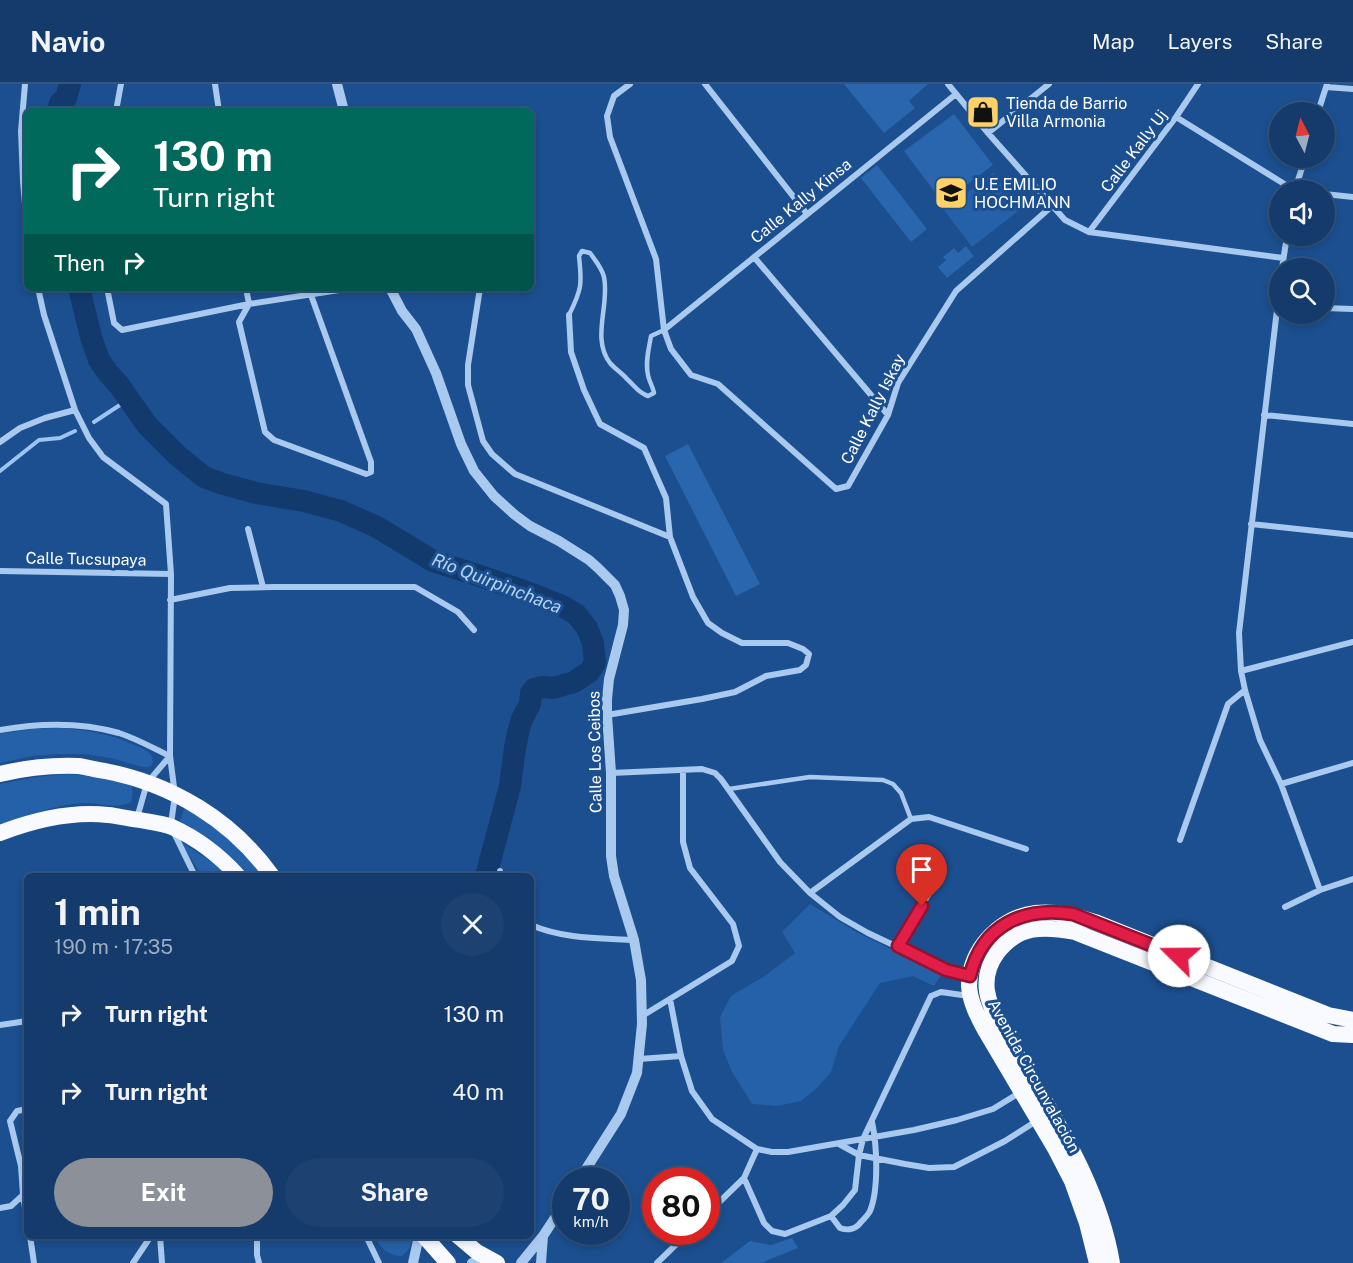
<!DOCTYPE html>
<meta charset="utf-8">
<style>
:root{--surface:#143b6b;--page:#1d4271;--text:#f1f3f6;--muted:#9dadc1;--line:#33557e;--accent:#8c9099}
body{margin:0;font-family:"Public Sans",sans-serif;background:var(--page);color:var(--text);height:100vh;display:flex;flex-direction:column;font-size:22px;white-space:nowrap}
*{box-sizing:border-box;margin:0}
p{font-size:20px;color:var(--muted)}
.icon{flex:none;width:33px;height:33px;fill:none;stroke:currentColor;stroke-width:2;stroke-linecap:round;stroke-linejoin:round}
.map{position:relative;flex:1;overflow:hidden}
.sheet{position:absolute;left:24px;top:789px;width:510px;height:366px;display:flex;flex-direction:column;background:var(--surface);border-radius:9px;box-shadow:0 3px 9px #0003,0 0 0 2px var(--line)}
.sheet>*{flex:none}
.banner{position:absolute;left:24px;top:24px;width:510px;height:183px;border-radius:9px;box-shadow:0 3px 9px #0003,0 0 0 2px var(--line);background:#00695c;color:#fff;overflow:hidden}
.needle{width:39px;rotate:353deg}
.fabs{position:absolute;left:1269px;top:18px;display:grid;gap:12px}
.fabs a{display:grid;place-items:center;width:66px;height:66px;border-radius:50%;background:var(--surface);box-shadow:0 3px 9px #0003,0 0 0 2px var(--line);font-size:30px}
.speed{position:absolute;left:552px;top:1083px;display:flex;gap:12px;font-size:30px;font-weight:700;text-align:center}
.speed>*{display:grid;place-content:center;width:78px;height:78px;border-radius:50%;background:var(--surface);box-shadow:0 3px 9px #0003,0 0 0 2px var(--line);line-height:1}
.speed small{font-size:15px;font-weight:400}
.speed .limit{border:9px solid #d22;background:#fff;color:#111}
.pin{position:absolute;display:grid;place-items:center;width:51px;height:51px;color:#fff;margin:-62px -26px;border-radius:50% 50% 50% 0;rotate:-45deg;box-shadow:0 0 6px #0007}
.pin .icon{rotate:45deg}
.me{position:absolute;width:66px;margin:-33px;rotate:292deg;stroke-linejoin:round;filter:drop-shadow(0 0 4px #0008)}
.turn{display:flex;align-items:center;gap:21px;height:126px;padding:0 30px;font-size:27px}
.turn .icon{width:78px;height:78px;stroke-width:2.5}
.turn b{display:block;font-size:42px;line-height:51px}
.then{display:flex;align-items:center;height:57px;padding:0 30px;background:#0003;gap:12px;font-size:22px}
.round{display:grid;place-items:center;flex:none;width:63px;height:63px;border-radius:32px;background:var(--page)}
.headline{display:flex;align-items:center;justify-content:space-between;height:102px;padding:0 30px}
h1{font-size:36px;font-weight:700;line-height:45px}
.button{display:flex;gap:12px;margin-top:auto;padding:12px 30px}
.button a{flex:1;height:69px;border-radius:36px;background:var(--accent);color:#fff;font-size:24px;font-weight:700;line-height:69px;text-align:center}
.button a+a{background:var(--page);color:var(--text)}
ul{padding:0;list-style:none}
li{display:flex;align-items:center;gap:18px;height:78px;padding:0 30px}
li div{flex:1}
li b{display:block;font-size:22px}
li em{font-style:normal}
header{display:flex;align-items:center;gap:36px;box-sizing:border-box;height:84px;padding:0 30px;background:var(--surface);border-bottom:2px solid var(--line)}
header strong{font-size:28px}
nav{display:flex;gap:33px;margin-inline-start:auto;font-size:21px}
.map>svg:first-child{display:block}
.green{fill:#2461a8}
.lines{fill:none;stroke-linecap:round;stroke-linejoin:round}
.stream{stroke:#9cc4f0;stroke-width:4}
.river{stroke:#123a6d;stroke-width:22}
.building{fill:#2a66ad}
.service{stroke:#a9c9ee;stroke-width:4.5}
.minor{stroke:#a9c9ee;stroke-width:6}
.tertiary{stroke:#a9c9ee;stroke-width:10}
.trunk{stroke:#f8faff;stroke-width:16}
.route-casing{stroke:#92132f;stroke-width:15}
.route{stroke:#e11d48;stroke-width:10}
.labels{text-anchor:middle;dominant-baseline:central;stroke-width:6;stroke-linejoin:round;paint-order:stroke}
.poi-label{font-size:16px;fill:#fff;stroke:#1b4f8f;text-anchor:start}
.street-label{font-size:16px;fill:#fff;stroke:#1b4f8f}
.water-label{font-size:18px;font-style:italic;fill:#b5d3f5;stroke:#1b4f8f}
</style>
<header>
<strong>Navio</strong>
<nav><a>Map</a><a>Layers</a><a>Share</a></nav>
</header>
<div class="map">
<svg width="1353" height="1179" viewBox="0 0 1353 1179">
<rect width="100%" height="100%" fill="#1b4f8f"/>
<!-- green -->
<path class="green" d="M993,89L1021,125L972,163L944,126Z
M59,644C85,646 108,649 132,660C141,664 156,668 152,681L148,683H143L111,674L83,670H58L33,672L0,679V650L32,645Z
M68,690L107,694L131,701C133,707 133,712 131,718C117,726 98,718 83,719C55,721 26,731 0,742V700L36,693Z
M185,723L228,753L264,792H249L233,775L212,758L179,739Z
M181,758L218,782L228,792H202Z
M810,820L858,849L942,890L934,902L913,892L880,899L839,962L831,988L818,1003L801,1017L777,1022L752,1020L732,988L723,966L720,933L731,912L766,891L795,869L782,848Z
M374,1152H411C413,1162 409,1165 402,1172C389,1172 380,1164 374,1152Z"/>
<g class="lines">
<!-- stream -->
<path class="stream" d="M94,338L129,315
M0,387L39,356L60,354L75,347"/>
<!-- river -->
<path class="river" d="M58,27L60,19L66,14L70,0
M79,204L91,253L99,276L108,289L119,301L147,341L178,372L204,393L223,400L256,409L304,417L341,427L377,443L433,477L480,492L532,510L562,522L576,530L587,544L593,559L595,579L589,588L574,598L553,604L542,603L534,605L531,609L530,620L522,635L518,649L515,664L510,702L486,792"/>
</g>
<!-- building -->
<path class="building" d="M844,0H928L909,17L915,24L884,49Z
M954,30L993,81L943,119L904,67Z
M877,81L927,145L911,158L861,94Z
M966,162L974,172L947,194L938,183L946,176L943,173L954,164L958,169Z
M688,360L760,500L736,512L665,372Z
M792,1154L798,1164L761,1179H721L750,1157L771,1161Z"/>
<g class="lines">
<!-- service -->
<path class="service" d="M569,231C582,205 582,200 579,172L582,167L590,169C595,176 602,184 604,193C610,221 591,254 610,279C615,285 622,289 627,295C635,302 638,309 648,312L654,309C653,303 649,297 648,291C645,278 649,264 651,252L664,246
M729,705L810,693L883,696L893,700L901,709L911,735"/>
<!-- minor -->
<path class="minor" d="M25,0L21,47L23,97L27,143
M215,0L219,27
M630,0L614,12L607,32L610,53L656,175L664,246L671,265L691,291L718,300L836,405L848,402L888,331L898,299L956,207L1052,122
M705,0L807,130
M948,0L988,49L1065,136L1089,148L1283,174
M1326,3L1353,5
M116,27L121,0
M1318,28L1327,0
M1176,33L1294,106
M988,49L1049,0
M1295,106L1305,74
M1324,110L1353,113
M1089,148L1176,33L1198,0
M754,173L888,331
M1282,184L1287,152
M1280,200L1239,549L1241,587L1245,606L1260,656L1281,700L1320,806
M38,204L44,231L75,326L89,354L103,373L166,420L171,490L170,672L175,711L171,740
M107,204L114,239L122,246L249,220L352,204
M246,204L249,220L239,238L265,348L274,356L366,390L371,388V378L311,211
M480,204L468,281V301L483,357L492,370L515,390L670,453
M1324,224L1353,225
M569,231L571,268L584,306L600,340L644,364L666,414L670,453L693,513L708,539L722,549L742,559H788L803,565L809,570L806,581L800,586L766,592L735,608L702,615L607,631
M664,246L956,10
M1264,331L1353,340
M0,358L20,344L45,334L75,326
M1251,440L1353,451
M248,445L263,503
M0,487L171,490
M170,516L230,504L274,503H415L458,528L474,546
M1241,587L1353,558
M0,646C39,639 81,638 119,649C137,655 153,664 170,672
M611,689L702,685L715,689L721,695L780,778L810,809L840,833L868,849L946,886L969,892
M1281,700L1353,679
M137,734L147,699L170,672
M174,749L195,792
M1180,756L1228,620L1245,606
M500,787L501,792
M810,809L911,735L929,733L1026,765
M1285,823L1320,806L1353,795
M531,841C563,855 600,854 634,856
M898,862L934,801
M670,915L681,972L692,1007L712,1035L757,1065L772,1068H788L914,1046L957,1036L993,1025L1019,1009
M642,932L732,877L739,862L733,840L690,784L683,758V686
M0,941L27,937
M639,975L681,972
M839,1060L859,1071L905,1080L929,1084L954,1083L1005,1057L1038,1036
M744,1094L764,1139L772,1147L785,1150L831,1132L843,1121L855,1106L859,1071L863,1055L931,912L941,908L969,912
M23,1111L27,1136
M0,1124L11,1122L23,1111L21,1082L10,1037L17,1027L27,1025
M706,1131L744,1094L757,1065
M831,1132L840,1144C848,1147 856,1145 861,1138C864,1135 868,1131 870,1127C879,1105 877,1061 872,1038
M30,1152L34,1179
M160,1152L162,1179
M257,1152V1171L259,1179
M366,1152L379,1179
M133,1179L151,1152
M657,1179L689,1148"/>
<!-- tertiary -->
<path class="tertiary" d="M337,0L344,27
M390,204L402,227L416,245L436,289L461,360L474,387L494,412L515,431L530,442L559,457L589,476L598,484L615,501L620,512L624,526L623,541L609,595L607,615V631L611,689V772L614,792L634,856L641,896L642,940L637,989L621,1030L579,1096
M413,1179L419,1152
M472,1179L487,1174
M521,1179L543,1152L566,1117
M541,1179L543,1152"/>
<!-- trunk -->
<path class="trunk" d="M0,690C25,684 52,681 78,682C87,683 96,686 105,687C172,700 232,736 272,792
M0,749C34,736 72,727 108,731C119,732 129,735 140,736C150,738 162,739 172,743C196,754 220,772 238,792
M424,1152L448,1179
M458,1152L477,1168L497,1179
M1097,1179L1087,1139L1072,1097L1056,1066L985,946C978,933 970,918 969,902C969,887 975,871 984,859C1015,821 1053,824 1095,838L1328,931L1353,936
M1112,1179C1101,1114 1068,1056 1035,1000C1021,976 991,934 987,907C985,893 989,880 997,869C1018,841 1044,842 1075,848L1333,950L1353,951"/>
</g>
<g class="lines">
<defs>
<path id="route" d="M922,822L898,862L946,886L970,892C982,841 1024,822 1073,830L1179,872"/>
</defs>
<!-- route casing -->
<use href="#route" class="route-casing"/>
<!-- route -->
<use href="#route" class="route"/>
</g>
<!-- icons -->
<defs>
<symbol id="shop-square" viewBox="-11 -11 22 22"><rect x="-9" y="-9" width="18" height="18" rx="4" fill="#ffd166" stroke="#1b4f8f"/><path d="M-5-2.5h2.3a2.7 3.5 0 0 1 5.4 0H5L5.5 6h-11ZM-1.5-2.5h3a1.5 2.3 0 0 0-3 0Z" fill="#111"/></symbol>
<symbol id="school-square" viewBox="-11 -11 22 22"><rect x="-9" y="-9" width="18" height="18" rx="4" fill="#ffd166" stroke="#1b4f8f"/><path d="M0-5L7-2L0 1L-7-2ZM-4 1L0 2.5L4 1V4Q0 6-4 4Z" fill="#111"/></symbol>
</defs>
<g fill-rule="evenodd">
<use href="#shop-square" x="964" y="9" width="38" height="38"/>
<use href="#school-square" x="932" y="90" width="38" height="38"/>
</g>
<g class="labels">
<!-- poi labels -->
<g class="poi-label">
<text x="1006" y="19">Tienda de Barrio<tspan x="1006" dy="18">Villa Armonia</tspan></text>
<text x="974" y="100">U.E EMILIO<tspan x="974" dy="18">HOCHMANN</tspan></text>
</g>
<!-- street labels -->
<g class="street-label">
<text transform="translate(1134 67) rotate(-53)">Calle Kally Uj</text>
<text transform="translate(801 117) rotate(-39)">Calle Kally Kinsa</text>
<text transform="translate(873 325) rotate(-63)">Calle Kally Iskay</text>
<text transform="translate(86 475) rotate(1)">Calle Tucsupaya</text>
<text transform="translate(595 668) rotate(-91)">Calle Los Ceibos</text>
<text transform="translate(1034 992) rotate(61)">Avenida Circunvalación</text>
</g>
<!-- water labels -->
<g class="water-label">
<text transform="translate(497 499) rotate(21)">Río Quirpinchaca</text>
</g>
</g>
</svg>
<div class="fabs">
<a><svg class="needle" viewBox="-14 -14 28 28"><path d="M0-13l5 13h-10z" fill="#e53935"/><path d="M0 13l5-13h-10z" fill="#9dadc1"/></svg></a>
<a><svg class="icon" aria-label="sound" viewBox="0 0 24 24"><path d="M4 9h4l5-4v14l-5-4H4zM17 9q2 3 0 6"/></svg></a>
<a><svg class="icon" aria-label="search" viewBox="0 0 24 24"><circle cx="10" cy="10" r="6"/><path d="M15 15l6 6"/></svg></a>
</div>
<div class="speed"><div>70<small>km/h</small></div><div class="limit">80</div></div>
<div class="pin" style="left:922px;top:822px;background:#d93025"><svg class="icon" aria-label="arrive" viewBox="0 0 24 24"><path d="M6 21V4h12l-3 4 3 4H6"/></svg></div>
<svg class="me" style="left:1179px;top:872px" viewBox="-20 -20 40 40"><circle r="19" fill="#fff"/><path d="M0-13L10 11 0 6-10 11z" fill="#e11d48"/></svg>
<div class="banner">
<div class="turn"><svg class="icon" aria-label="right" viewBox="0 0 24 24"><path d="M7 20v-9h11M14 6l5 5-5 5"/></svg><div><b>130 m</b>Turn right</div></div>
<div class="then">Then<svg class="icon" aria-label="right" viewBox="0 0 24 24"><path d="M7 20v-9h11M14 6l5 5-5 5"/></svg></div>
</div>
<section class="sheet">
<div class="headline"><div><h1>1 min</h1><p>190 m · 17:35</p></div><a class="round"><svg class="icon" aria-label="close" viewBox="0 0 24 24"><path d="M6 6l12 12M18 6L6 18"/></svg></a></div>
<ul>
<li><svg class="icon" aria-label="right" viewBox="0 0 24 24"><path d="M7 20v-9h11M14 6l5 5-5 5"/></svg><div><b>Turn right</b></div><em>130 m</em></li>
<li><svg class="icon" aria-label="right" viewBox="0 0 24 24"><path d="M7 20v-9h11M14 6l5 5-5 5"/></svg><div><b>Turn right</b></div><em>40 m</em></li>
</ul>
<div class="button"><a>Exit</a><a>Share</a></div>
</section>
</div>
